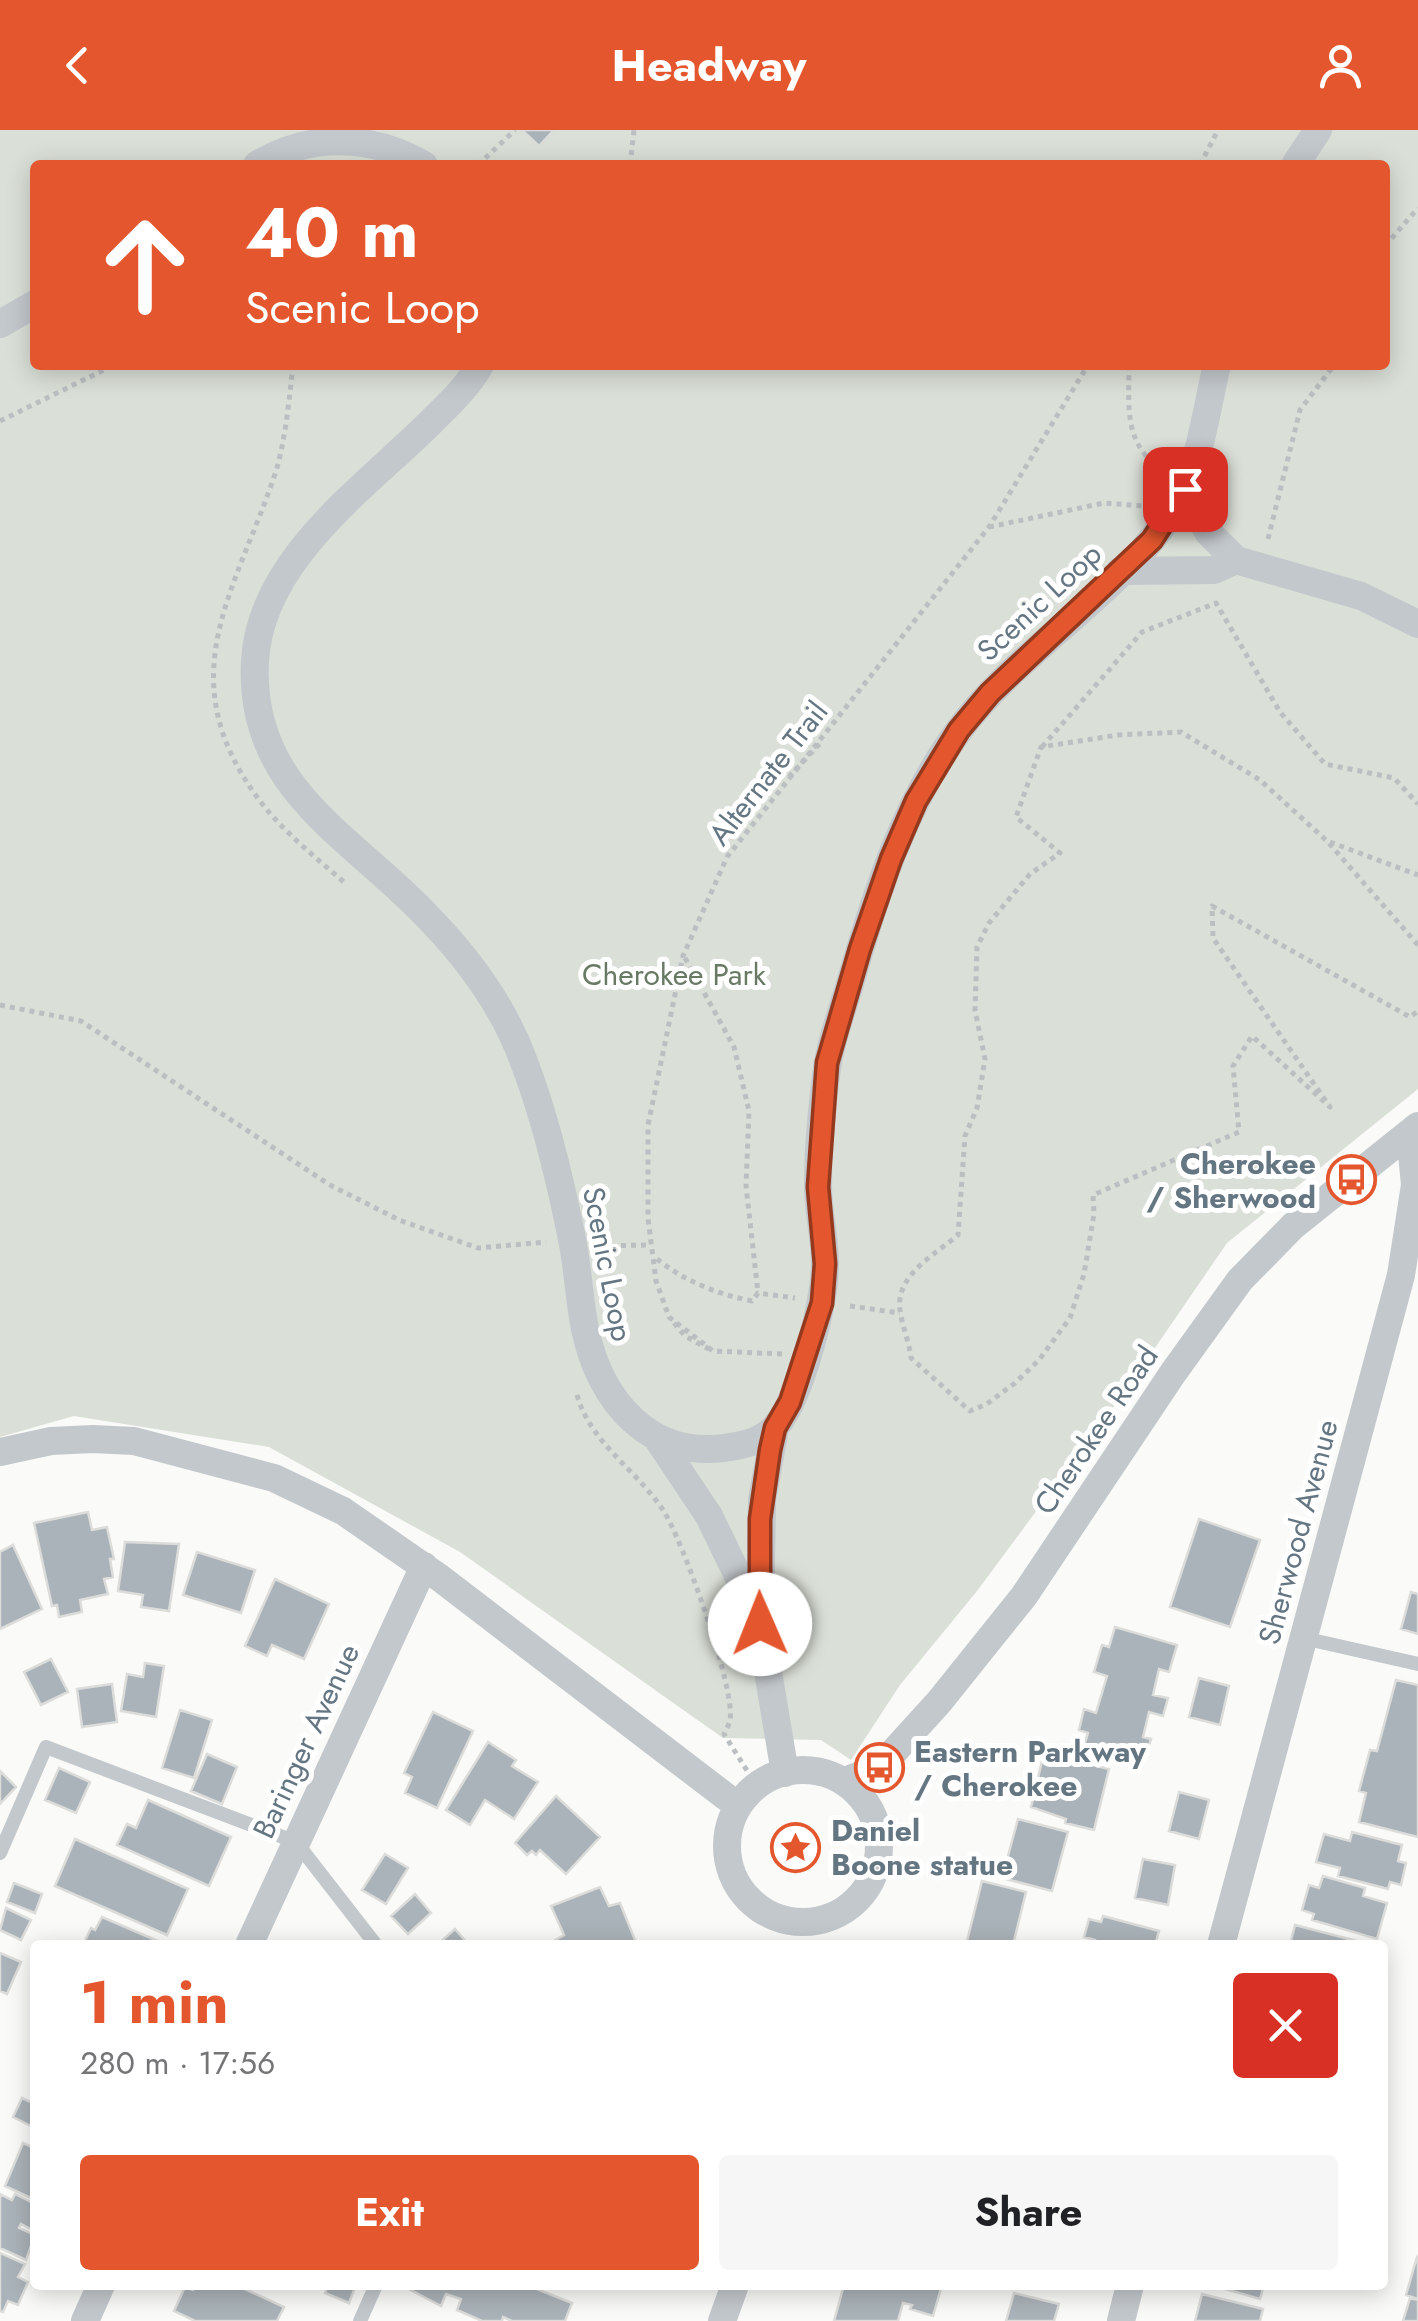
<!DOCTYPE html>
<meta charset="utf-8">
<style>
:root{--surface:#fff;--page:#f6f6f6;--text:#202124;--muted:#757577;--accent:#e4572e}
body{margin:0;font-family:Jost,sans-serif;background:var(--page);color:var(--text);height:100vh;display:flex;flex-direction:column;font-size:38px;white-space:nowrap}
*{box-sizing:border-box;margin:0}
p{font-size:32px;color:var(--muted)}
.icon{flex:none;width:55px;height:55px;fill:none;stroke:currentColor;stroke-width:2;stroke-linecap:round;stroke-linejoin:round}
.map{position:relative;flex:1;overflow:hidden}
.side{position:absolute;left:30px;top:1810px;width:1358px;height:350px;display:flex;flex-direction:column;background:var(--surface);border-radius:10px;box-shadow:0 5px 25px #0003}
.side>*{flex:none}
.hud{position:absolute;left:30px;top:30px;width:1360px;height:210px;border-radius:10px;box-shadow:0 5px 25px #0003;background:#e4572e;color:#fff;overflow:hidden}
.pin{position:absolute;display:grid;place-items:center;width:85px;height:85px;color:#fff;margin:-42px;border-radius:20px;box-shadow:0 5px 15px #0006}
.me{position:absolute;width:110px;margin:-55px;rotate:359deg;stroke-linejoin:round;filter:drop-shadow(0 0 8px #0008)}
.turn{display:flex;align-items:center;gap:35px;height:210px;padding:0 50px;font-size:45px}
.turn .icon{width:130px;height:130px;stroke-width:2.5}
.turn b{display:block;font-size:70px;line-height:85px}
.round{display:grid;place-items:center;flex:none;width:105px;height:105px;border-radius:10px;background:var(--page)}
.overview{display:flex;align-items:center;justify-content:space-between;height:170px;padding:0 50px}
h1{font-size:60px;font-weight:700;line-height:75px;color:var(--accent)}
.cta{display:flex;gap:20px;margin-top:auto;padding:20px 50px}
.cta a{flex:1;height:115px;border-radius:10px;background:var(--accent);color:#fff;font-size:40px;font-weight:700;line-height:115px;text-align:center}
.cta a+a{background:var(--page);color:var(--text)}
header{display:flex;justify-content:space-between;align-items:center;height:130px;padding:0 50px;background:var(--accent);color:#fff;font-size:45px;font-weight:700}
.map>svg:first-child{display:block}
.green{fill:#dadfd7;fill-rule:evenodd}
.building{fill:#aab3b9;stroke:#dcdcda;stroke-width:2.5}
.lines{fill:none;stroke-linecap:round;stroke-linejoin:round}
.path{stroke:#bbbfc2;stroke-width:5;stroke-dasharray:5 5;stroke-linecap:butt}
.service{stroke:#c3c8cc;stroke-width:14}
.minor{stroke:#c3c8cc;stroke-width:28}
.path-bridge{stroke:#bbbfc2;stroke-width:5;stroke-dasharray:5 5;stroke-linecap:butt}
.route-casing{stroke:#94391e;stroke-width:25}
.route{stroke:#e4572e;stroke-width:18}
.labels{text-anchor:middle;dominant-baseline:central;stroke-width:10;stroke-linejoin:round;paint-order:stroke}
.street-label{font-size:30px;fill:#657683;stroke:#fff}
.park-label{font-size:30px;fill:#687a64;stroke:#fff}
.poi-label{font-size:30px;font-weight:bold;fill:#657683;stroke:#fff;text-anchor:start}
</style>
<header><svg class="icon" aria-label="back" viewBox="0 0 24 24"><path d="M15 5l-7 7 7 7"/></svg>Headway<svg class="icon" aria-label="person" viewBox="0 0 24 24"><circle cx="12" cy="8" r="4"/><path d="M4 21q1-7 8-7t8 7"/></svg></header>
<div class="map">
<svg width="1418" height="2191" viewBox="0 0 1418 2191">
<rect width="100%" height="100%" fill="#fafaf8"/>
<!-- green -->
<path class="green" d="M0,0H1418V959L1227,1113L1126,1260L977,1461L900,1555L851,1630L821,1610L723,1608L460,1422L269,1317L74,1286L0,1307ZM35,35H1385V235H35Z"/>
<!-- building -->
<path class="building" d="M522,0H554L539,16Z
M88,1382L92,1400L107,1397L114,1429H110L113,1447L104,1449L108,1464L80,1470L82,1482L59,1487L57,1475L52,1476L34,1393Z
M1199,1389L1260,1410L1230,1497L1170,1477Z
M125,1412L179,1414L169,1481L141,1477L143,1465L118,1461Z
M13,1415L42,1479L0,1499V1422Z
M197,1422L255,1440L241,1483L183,1465Z
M275,1449L329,1474L304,1529L272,1515L267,1526L245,1516Z
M1411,1462L1418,1464V1504L1401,1499Z
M1115,1497L1177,1515L1169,1542L1159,1539L1153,1565L1168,1568L1163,1586L1149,1582L1143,1607L1151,1609L1142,1638L1082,1622L1088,1603L1079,1600L1084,1579L1096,1583L1107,1546L1094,1542L1102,1515L1109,1517Z
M51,1529L68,1562L41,1575L24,1542Z
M145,1533L164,1536L156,1587L121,1581L127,1544L143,1547Z
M1199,1548L1229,1556L1220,1595L1189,1587Z
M1396,1550L1418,1555V1707L1359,1692L1366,1663L1359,1661L1370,1620L1377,1621Z
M112,1554L117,1592L82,1597L77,1559Z
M180,1580L212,1590L194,1648L162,1638Z
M433,1582L473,1601L437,1678L405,1663L412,1647L404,1643Z
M488,1612L516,1630L512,1636L538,1652L514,1689L485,1670L470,1695L446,1680Z
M1044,1623L1109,1639L1094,1700L1065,1693L1066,1689L1031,1677Z
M207,1624L237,1637L222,1674L191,1661Z
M59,1638L90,1652L76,1683L45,1670Z
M0,1641L16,1657L0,1674Z
M1179,1662L1209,1670L1199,1709L1169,1701Z
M556,1666L600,1707L566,1744L540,1720L536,1725L532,1721L527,1725L515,1713Z
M148,1670L231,1707L209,1756L117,1715L127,1694L136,1698Z
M1018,1689L1068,1702L1052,1761L1002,1748Z
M1352,1702L1402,1715L1398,1731L1406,1733L1401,1755L1390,1752L1388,1759L1338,1746L1340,1738L1316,1732L1324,1704L1350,1711Z
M75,1709L188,1759L167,1805L55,1756Z
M385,1724L408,1738L386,1774L362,1760Z
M1143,1729L1175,1735L1168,1775L1135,1768Z
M1323,1746L1365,1758L1363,1766L1387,1773L1377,1809L1312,1790L1314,1784L1302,1780L1309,1755L1319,1758Z
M982,1751L1026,1762L1013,1815H966Z
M14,1753L42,1764L35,1783L7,1772Z
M600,1757L609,1776L620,1773L637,1815H547L564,1805L551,1776Z
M415,1764L431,1783L408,1804L391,1786Z
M6,1778L31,1790L21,1810L0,1800Z
M1103,1786L1159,1801L1155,1815H1094L1095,1810L1084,1807L1089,1789L1101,1792Z
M102,1787L167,1815H83L91,1798L95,1800Z
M1295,1795L1372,1815H1290Z
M455,1799L469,1815H437Z
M0,1823L21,1832L7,1864L0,1861Z
M22,1968L35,1974V1998L13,1987Z
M23,2013L35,2018V2070L5,2056Z
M0,2064L12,2070L15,2064L35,2074V2101L21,2094L19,2098L35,2105L26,2130L0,2118Z
M0,2123L25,2134L18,2147L28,2152L18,2175L8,2171L3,2182L0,2181Z
M1417,2127L1418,2128V2169L1406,2165Z
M196,2155H236L284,2177L277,2191H195L174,2181L185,2157L193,2160Z
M328,2155H356L349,2173L325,2163Z
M527,2155L572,2173L565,2191H512L503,2187L502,2191H482L457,2180L461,2169L446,2164L441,2176L403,2156Z
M844,2155H942L933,2186L910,2179L912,2175L903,2173L898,2191H834Z
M1211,2155H1264L1260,2169Z
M1014,2163L1059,2174L1054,2191H1006Z
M1202,2164L1263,2179L1260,2191H1195Z
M1410,2168L1418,2170V2191H1403Z"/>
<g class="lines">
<!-- path -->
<path class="path" d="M478,35L515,0
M630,35L634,0
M1200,35L1218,0
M1385,116L1418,78
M293,235C289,270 286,307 276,341C237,460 168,545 257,667C281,700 314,726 345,753
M1129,235C1129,277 1123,313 1162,340
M0,291L114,235
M989,397L1104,373L1143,376
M1268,409L1300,280L1334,235
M1042,617L1142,502L1216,473L1280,582L1325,634L1394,648L1418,674
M1330,712L1418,745
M1418,815L1327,711L1260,650L1181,602L1118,605L1041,617L1016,687L1060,723L1030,744L989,793L977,817L975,880L985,929L977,978L965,1006L958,1105C936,1124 895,1145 900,1180C902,1196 909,1211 911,1228L970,1281L987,1274L1015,1253L1039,1230L1070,1188L1084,1144L1094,1084L1093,1065L1239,1002L1233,936L1252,906L1330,977L1213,808L1212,776L1410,887L1418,881
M685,828L734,917L749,981L746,1056L758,1163
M0,875L81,891L330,1055L399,1090L478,1118L546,1112
M601,1116L648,1115
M657,1129C684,1151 717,1164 752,1171L758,1163L795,1168
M850,1176L900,1183
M674,1193L685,1206L709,1219
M782,1224L713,1221L669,1187L656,1151L648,1088V995L683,826L727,727L989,397L1088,235
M577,1265C591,1314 636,1339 663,1380C682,1408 736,1560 730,1590C729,1595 726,1600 724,1604L751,1647"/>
<!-- service -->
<path class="service" d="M1303,1508L1418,1534
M0,1723L46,1617L296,1712L376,1815
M360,2191L376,2155"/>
<!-- minor -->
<path class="minor" d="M257,35C309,3 371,4 424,35
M1295,35L1318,0
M0,194L35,174
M480,235C467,258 447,276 429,294C363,359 260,431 255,531C248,656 346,703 422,781C465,824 503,874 524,932C546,989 560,1049 572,1109C578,1138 579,1169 585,1199C600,1271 650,1331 730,1317C746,1315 765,1309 776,1296C801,1267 825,1172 825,1134C825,1108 818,1082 818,1056C818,1018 822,976 827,938C831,909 843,879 851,850C876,763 905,672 960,599C1022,515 1137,454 1184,361C1200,329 1208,272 1217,235
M1185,359L1208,402L1236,430L1361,466L1418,494
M1120,441L1214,440L1236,430
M775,1298L762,1370L760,1494L785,1643
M659,1311L709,1386L754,1479
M0,1322L51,1311L93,1309L134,1311L274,1348L343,1381L440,1448L738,1676
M727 1716a76 76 0 1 1 152 0a76 76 0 1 1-152 0Z
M844,1651L879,1638L939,1572L1024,1466L1173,1243L1240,1150L1293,1096L1418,996
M249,1815L424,1436
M1221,1815L1401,1145L1415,1055L1410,1003
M85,2191L101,2155
M722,2191L735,2155
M1121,2191L1130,2155"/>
<!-- path-bridge -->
<path class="path-bridge" d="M789,647L822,611"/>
</g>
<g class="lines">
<defs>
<path id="route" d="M760,1494V1389L770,1320L775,1298L790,1272L822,1173L825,1134L818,1057L827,933L860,819L891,729L916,671L959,600L990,563L1152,410L1185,359"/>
</defs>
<!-- route casing -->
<use href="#route" class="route-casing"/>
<!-- route -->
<use href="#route" class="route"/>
</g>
<!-- icons -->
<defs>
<symbol id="bus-ring" viewBox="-11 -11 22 22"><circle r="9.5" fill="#fff" stroke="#e4572e" stroke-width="1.5"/><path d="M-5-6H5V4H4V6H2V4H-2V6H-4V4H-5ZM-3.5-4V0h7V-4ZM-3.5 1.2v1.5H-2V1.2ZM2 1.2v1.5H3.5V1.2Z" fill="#e4572e"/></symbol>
<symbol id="sight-ring" viewBox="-11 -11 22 22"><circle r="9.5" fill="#fff" stroke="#e4572e" stroke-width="1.5"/><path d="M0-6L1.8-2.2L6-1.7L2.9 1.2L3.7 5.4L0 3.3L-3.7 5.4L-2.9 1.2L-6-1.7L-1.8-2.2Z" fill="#e4572e"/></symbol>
</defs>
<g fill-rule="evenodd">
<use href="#bus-ring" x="1324" y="1022" width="55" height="55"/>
<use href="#bus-ring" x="852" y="1610" width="55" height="55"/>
<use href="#sight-ring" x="768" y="1690" width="55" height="55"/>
</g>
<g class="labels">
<!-- street labels -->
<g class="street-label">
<text transform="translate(1039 472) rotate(-43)">Scenic Loop</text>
<text transform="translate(768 643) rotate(-52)">Alternate Trail</text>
<text transform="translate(608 1134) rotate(79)">Scenic Loop</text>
<text transform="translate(1096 1300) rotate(-56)">Cherokee Road</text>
<text transform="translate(1298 1402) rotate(-75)">Sherwood Avenue</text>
<text transform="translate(306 1611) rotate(-65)">Baringer Avenue</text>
</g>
<!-- park labels -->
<g class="park-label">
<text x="674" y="844">Cherokee Park</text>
</g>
<!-- poi labels -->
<g class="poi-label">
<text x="1316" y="1033" text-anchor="end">Cherokee<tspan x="1316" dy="34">/ Sherwood</tspan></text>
<text x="914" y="1621">Eastern Parkway<tspan x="914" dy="34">/ Cherokee</tspan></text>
<text x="831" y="1700">Daniel<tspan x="831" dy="34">Boone statue</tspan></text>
</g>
</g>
</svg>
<div class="pin" style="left:1185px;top:359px;background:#d93025"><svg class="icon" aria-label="arrive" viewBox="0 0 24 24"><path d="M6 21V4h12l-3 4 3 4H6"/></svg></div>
<svg class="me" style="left:760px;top:1494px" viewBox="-20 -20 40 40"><circle r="19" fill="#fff"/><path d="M0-13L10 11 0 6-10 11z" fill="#e4572e"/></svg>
<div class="hud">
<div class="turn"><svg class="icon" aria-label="ahead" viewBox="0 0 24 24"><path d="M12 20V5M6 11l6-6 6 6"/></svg><div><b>40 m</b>Scenic Loop</div></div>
</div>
<section class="side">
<div class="overview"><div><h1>1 min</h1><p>280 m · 17:56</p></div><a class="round" style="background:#d93025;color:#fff"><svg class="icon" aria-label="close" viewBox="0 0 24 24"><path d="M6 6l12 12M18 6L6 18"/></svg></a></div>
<div class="cta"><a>Exit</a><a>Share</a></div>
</section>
</div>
